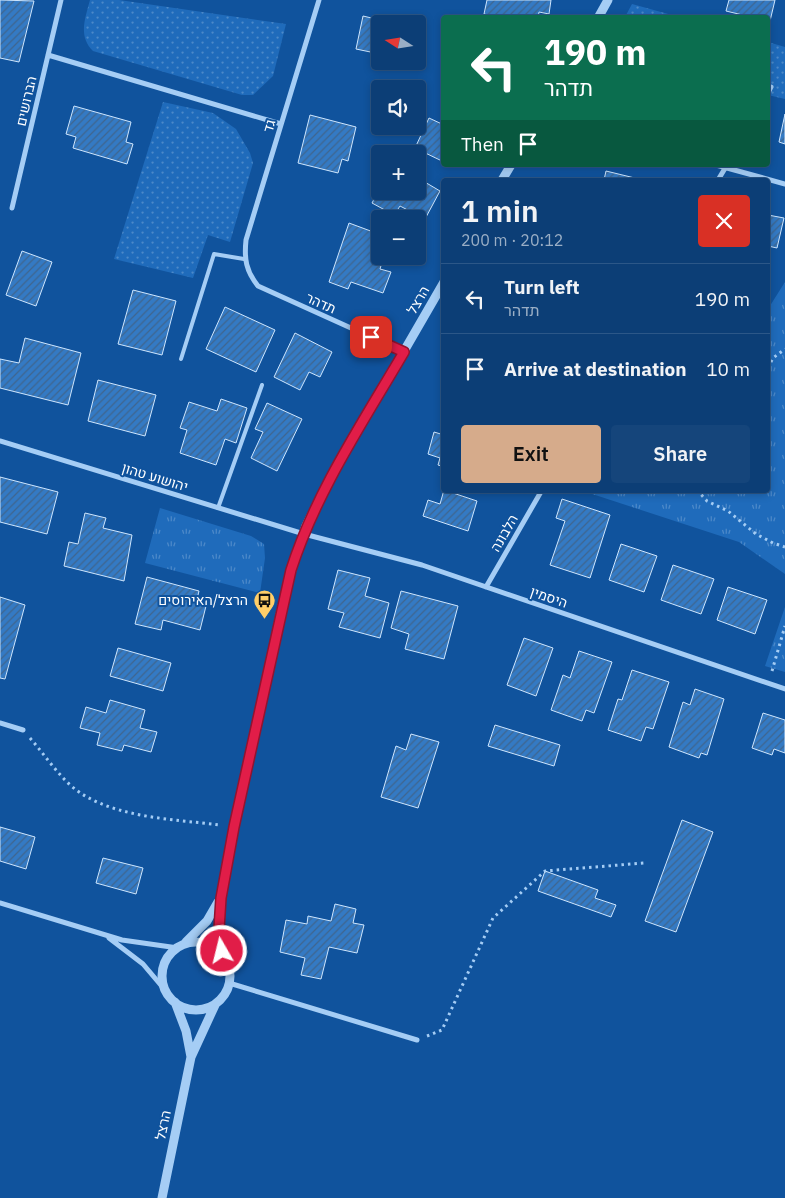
<!DOCTYPE html>
<meta charset="utf-8">
<style>
:root{--surface:#0c3e76;--page:#15457b;--text:#f1f3f6;--muted:#9aaec5;--line:#2c5788;--accent:#d6ab8b}
body{margin:0;font-family:"IBM Plex Sans",Heebo,sans-serif;background:var(--page);color:var(--text);height:100vh;display:flex;flex-direction:column;font-size:19px;white-space:nowrap}
*{box-sizing:border-box;margin:0}
p{font-size:16px;color:var(--muted)}
.icon{flex:none;width:28px;height:28px;fill:none;stroke:currentColor;stroke-width:2;stroke-linecap:round;stroke-linejoin:round}
.map{position:relative;flex:1;overflow:hidden}
.side{position:absolute;left:441px;top:178px;width:329px;height:315px;display:flex;flex-direction:column;background:var(--surface);border-radius:5px;box-shadow:0 2px 8px #0003,0 0 0 1px var(--line)}
.side>*{flex:none}
.hud{position:absolute;left:441px;top:15px;width:329px;height:152px;border-radius:5px;box-shadow:0 2px 8px #0003,0 0 0 1px var(--line);background:#0b6e4f;color:#fff;overflow:hidden}
.needle{width:32px;rotate:282deg}
.fabs{position:absolute;left:371px;top:15px;display:grid;gap:10px}
.fabs a{display:grid;place-items:center;width:55px;height:55px;border-radius:5px;background:var(--surface);box-shadow:0 2px 8px #0003,0 0 0 1px var(--line);font-size:25px}
.pin{position:absolute;display:grid;place-items:center;width:42px;height:42px;color:#fff;margin:-21px;border-radius:10px;box-shadow:0 2px 8px #0006}
.me{position:absolute;width:55px;margin:-28px;rotate:352deg;stroke-linejoin:round;filter:drop-shadow(0 0 4px #0008)}
.turn{display:flex;align-items:center;gap:18px;height:105px;padding:0 20px;font-size:22px}
.turn .icon{width:65px;height:65px;stroke-width:2.5}
.turn b{display:block;font-size:35px;line-height:42px}
.then{display:flex;align-items:center;height:48px;padding:0 20px;background:#0003;gap:10px;font-size:19px}
.round{display:grid;place-items:center;flex:none;width:52px;height:52px;border-radius:5px;background:var(--page)}
.head{display:flex;align-items:center;justify-content:space-between;height:85px;padding:0 20px}
h1{font-size:30px;font-weight:600;line-height:38px}
.cta{display:flex;gap:10px;margin-top:auto;padding:10px 20px}
.cta a{flex:1;height:58px;border-radius:5px;background:var(--accent);color:#111;font-size:20px;font-weight:600;line-height:58px;text-align:center}
.cta a+a{background:var(--page);color:var(--text)}
ul{padding:0;list-style:none}
li{display:flex;align-items:center;gap:15px;height:70px;padding:0 20px;border-top:1px solid var(--line)}
li div{flex:1}
li b{display:block;font-size:19px}
li em{font-style:normal}
.map>svg:first-child{display:block}
.grass{fill:url(#grass-dots)}
.park{fill:url(#park-tufts)}
.building{fill:url(#building-hatch);stroke:#cee6fe}
.lines{fill:none;stroke-linecap:round;stroke-linejoin:round}
.path{stroke:#a5cdf5;stroke-width:3;stroke-dasharray:2.5 4;stroke-linecap:butt}
.service{stroke:#a5cdf5;stroke-width:4}
.minor{stroke:#a5cdf5;stroke-width:5}
.tertiary{stroke:#a5cdf5;stroke-width:9}
.route-casing{stroke:#92132f;stroke-width:12}
.route{stroke:#e11d48;stroke-width:9}
.labels{text-anchor:middle;dominant-baseline:central;stroke-width:4;stroke-linejoin:round;paint-order:stroke}
.street-label{font-size:14px;fill:#fff;stroke:#10539d}
.poi-label{font-size:14px;fill:#fff;stroke:#10539d;text-anchor:end}
</style>
<div class="map">
<svg width="785" height="1198" viewBox="0 0 785 1198">
<defs>
<pattern id="grass-dots" width="8" height="8" patternUnits="userSpaceOnUse" patternTransform="scale(1.25)"><rect width="8" height="8" fill="#1f6bbb"/><path d="M2 2h.1M6 6h.1" fill="none" stroke="#4c89c9" stroke-width="1.8" stroke-linecap="round"/></pattern>
<pattern id="park-tufts" width="24" height="20" patternUnits="userSpaceOnUse" patternTransform="scale(1.25)"><rect width="24" height="20" fill="#1f6bbb"/><path d="M3 7l-1-3M5 7V3M7 7l1-3M15 17l-1-3M17 17v-4M19 17l1-3" fill="none" stroke="#4c89c9"/></pattern>
<pattern id="building-hatch" width="6" height="6" patternUnits="userSpaceOnUse" patternTransform="scale(1.25)"><rect width="6" height="6" fill="#347ac4"/><path d="M-1 1l2-2M0 6l6-6M5 7l2-2" fill="none" stroke="#3f658e"/></pattern>
</defs>
<rect width="100%" height="100%" fill="#10539d"/>
<!-- grass -->
<path class="grass" d="M90,0H119L286,24L273,76L253,95H242L93,51C78,36 85,19 90,0Z
M632,4L679,17H625Z
M768,42L785,47V99L768,95Z
M163,102L213,113L236,129L250,153L253,163L230,242L208,235L193,278L114,259Z"/>
<!-- park -->
<path class="park" d="M785,282V574L739,542L580,490H768V309Z
M160,508L251,536L264,544L265,558L260,593L145,563Z
M785,607V672L765,666Z"/>
<!-- building -->
<path class="building" d="M0,0L34,1L19,62L0,58Z
M487,0H551L549,14L539,12L538,18H502L484,14Z
M729,0H775L770,21L768,18H755L726,11Z
M363,16L397,24H380V54L356,49Z
M74,106L131,122L126,142L133,144L127,164L73,148L76,137L66,134Z
M785,114V144L779,142Z
M310,115L356,127L348,161L342,159L338,173L298,163Z
M429,118L444,125V162L415,148Z
M606,171L643,180H604Z
M418,178L440,191L425,219L400,206L394,215L372,203L380,188V191H418Z
M768,215L784,218L777,248L768,246Z
M349,223L376,233L372,245L380,248V256H384L380,269L391,272L383,293L351,282L348,289L329,282Z
M22,251L52,262L36,306L6,295Z
M133,290L176,301L162,355L118,344Z
M225,307L275,330L256,372L206,349Z
M295,333L332,352L320,377L309,372L300,390L274,377Z
M25,338L81,353L68,405L0,388V359L19,363Z
M98,380L156,395L145,436L88,421Z
M221,399L247,408L236,443L225,439L216,465L180,453L187,430L180,428L189,402L217,411Z
M267,403L302,419L277,471L251,458L263,432L255,429Z
M434,432L444,435V467L438,465L440,458L428,454Z
M0,477L58,492L47,534L0,522Z
M444,490L477,501L468,531L423,516L428,500L440,504Z
M562,499L610,515L590,578L550,565L565,521L556,518Z
M85,513L106,518L103,528L132,535L124,581L64,566L69,542L78,544Z
M621,544L657,556L644,592L609,580Z
M673,565L714,579L701,614L661,600Z
M338,570L370,578L365,596L389,603L380,638L339,627L344,613L328,609Z
M147,577L199,591L196,603L206,606L200,630L163,620L161,630L135,624Z
M728,587L767,600L755,634L717,620Z
M401,591L458,606L444,659L405,649L409,634L391,628Z
M0,597L25,605L5,679L0,678Z
M524,638L553,648L536,696L507,685Z
M118,648L171,663L163,691L110,676Z
M579,651L612,662L594,713L586,710L582,721L551,710L563,675L570,678Z
M632,670L669,682L653,729L646,727L641,741L608,730L618,699L622,700Z
M695,689L724,699L707,755L701,753L699,758L669,747L683,702L690,705Z
M110,700L145,710L140,728L157,732L151,752L124,745L122,751L97,745L100,733L80,728L86,707L106,713Z
M763,713L785,720V753L774,749L772,755L752,748Z
M495,725L560,745L554,766L488,746Z
M411,734L439,742L418,808L381,797L396,746L406,750Z
M682,820L713,832L676,932L645,921Z
M0,827L35,837L26,869L0,861Z
M103,858L143,868L136,894L96,883Z
M545,871L598,890L595,898L616,905L611,917L538,891Z
M335,904L356,909L353,923L364,925L357,953L329,947L321,979L301,975L305,958L280,952L286,920L307,924L308,916L331,921Z"/>
<g class="lines">
<!-- path -->
<path class="path" d="M768,368L773,358L785,349
M697,490L707,501L728,511L756,534L773,543L785,547
M772,671L785,626
M30,738C43,753 54,769 67,782C103,818 173,819 220,825
M427,1036L442,1030L493,918L545,871L644,863"/>
<!-- service -->
<path class="service" d="M181,359L214,254L244,259
M218,508L262,385"/>
<!-- minor -->
<path class="minor" d="M319,0L246,240C244,259 246,271 258,286L404,352
M48,55L281,124
M768,93L771,87
M716,165L785,184
M718,180L727,165
M12,208L61,0
M0,441L304,534L422,565L785,689
M486,587L542,490
M0,723L23,730
M0,903L122,940L178,948
M109,938L143,964L165,990
M229,983L417,1040"/>
<!-- tertiary -->
<path class="tertiary" d="M598,18L608,0
M502,180L511,165
M186,942L207,921L218,902
M162 976a34 34 0 1 1 68 0a34 34 0 1 1-68 0Z
M225,958L219,929L221,898L234,827L283,602L296,555L306,526L326,486L444,282
M175,1002L186,1031L191,1057
M162,1198L191,1057L215,1005"/>
</g>
<g class="lines">
<defs>
<path id="route" d="M222,951L219,929L221,898L234,827L291,570C316,492 363,422 404,352L371,337"/>
</defs>
<!-- route casing -->
<use href="#route" class="route-casing"/>
<!-- route -->
<use href="#route" class="route"/>
</g>
<!-- icons -->
<defs>
<symbol id="bus-pin" viewBox="-11 -11 22 30"><path d="M0 17L-7.5 6A9.5 9.5 0 1 1 7.5 6Z" fill="#ffce69" stroke="#10539d"/><path d="M-5-6H5V4H4V6H2V4H-2V6H-4V4H-5ZM-3.5-4V0h7V-4ZM-3.5 1.2v1.5H-2V1.2ZM2 1.2v1.5H3.5V1.2Z" fill="#111"/></symbol>
</defs>
<g fill-rule="evenodd">
<use href="#bus-pin" x="252" y="588" width="25" height="34"/>
</g>
<g class="labels">
<!-- street labels -->
<g class="street-label">
<text transform="translate(26 101) rotate(-77)">הברושים</text>
<text transform="translate(269 126) rotate(-73)">גד</text>
<text transform="translate(418 300) rotate(-60)">הרצל</text>
<text transform="translate(321 303) rotate(24)">תדהר</text>
<text transform="translate(155 477) rotate(17)">יהושוע טהון</text>
<text transform="translate(504 533) rotate(-60)">הלבונה</text>
<text transform="translate(549 597) rotate(19)">היסמין</text>
<text transform="translate(163 1125) rotate(-78)">הרצל</text>
</g>
<!-- poi labels -->
<g class="poi-label">
<text x="248" y="600">הרצל/האירוסים</text>
</g>
</g>
</svg>
<div class="fabs">
<a><svg class="needle" viewBox="-14 -14 28 28"><path d="M0-13l5 13h-10z" fill="#e53935"/><path d="M0 13l5-13h-10z" fill="#9aaec5"/></svg></a>
<a><svg class="icon" aria-label="sound" viewBox="0 0 24 24"><path d="M4 9h4l5-4v14l-5-4H4zM17 9q2 3 0 6"/></svg></a>
<a>+</a>
<a>−</a>
</div>
<div class="pin" style="left:371px;top:337px;background:#d93025"><svg class="icon" aria-label="arrive" viewBox="0 0 24 24"><path d="M6 21V4h12l-3 4 3 4H6"/></svg></div>
<svg class="me" style="left:222px;top:951px" viewBox="-20 -20 40 40"><circle r="17" fill="#e11d48" stroke="#fff" stroke-width="3"/><path d="M0-11L8 9 0 5-8 9z" fill="#fff"/></svg>
<div class="hud">
<div class="turn"><svg class="icon" aria-label="left" viewBox="0 0 24 24"><path d="M17 20v-9H6M10 6l-5 5 5 5"/></svg><div><b>190 m</b>תדהר</div></div>
<div class="then">Then<svg class="icon" aria-label="arrive" viewBox="0 0 24 24"><path d="M6 21V4h12l-3 4 3 4H6"/></svg></div>
</div>
<section class="side">
<div class="head"><div><h1>1 min</h1><p>200 m · 20:12</p></div><a class="round" style="background:#d93025;color:#fff"><svg class="icon" aria-label="close" viewBox="0 0 24 24"><path d="M6 6l12 12M18 6L6 18"/></svg></a></div>
<ul>
<li><svg class="icon" aria-label="left" viewBox="0 0 24 24"><path d="M17 20v-9H6M10 6l-5 5 5 5"/></svg><div><b>Turn left</b><p>תדהר</p></div><em>190 m</em></li>
<li><svg class="icon" aria-label="arrive" viewBox="0 0 24 24"><path d="M6 21V4h12l-3 4 3 4H6"/></svg><div><b>Arrive at destination</b></div><em>10 m</em></li>
</ul>
<div class="cta"><a>Exit</a><a>Share</a></div>
</section>
</div>
